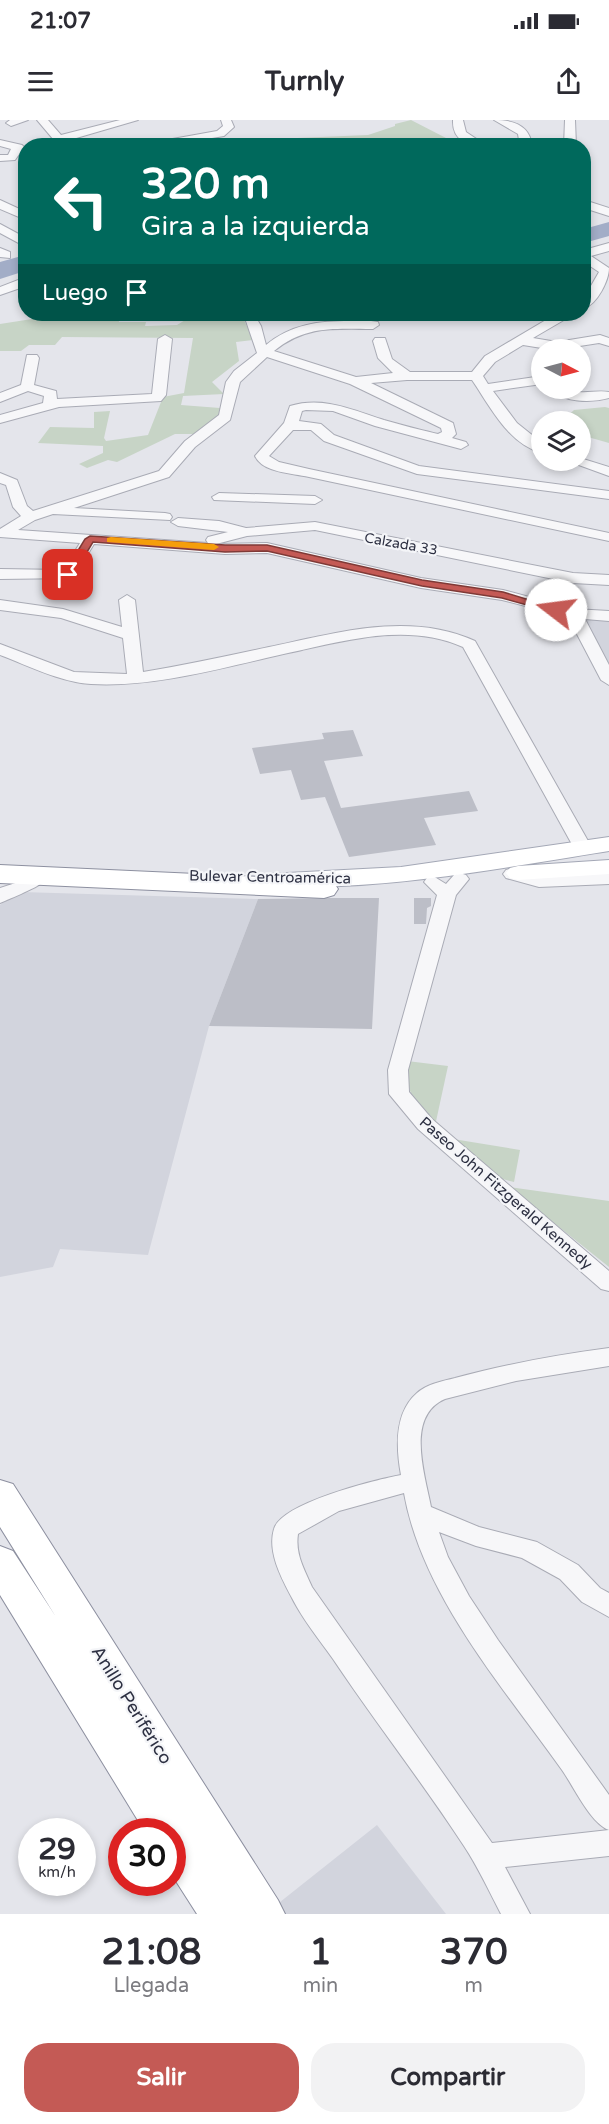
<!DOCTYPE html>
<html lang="es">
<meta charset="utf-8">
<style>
:root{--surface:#fff;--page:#f2f2f3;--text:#2b2b33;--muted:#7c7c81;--accent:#c45a55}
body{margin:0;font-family:"Varela Round",sans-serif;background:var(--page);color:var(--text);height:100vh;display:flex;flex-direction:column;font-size:22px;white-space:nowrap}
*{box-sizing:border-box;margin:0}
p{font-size:20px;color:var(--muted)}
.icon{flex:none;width:33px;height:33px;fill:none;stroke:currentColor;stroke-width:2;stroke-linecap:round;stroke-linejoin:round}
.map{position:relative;height:1794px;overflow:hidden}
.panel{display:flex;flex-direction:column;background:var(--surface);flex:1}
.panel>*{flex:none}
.banner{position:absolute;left:18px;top:18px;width:573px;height:183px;border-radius:24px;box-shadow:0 3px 9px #0003;background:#00695c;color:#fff;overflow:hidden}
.needle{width:39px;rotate:96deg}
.tools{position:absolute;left:531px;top:219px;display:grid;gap:12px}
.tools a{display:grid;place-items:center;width:60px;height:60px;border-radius:50%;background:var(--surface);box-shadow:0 3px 9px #0003;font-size:30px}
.speed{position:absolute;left:18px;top:1698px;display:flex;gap:12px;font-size:30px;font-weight:700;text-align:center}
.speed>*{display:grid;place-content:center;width:78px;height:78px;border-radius:50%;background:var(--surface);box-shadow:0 3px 9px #0003;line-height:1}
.speed small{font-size:15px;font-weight:400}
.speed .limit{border:9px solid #d22;background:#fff;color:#111}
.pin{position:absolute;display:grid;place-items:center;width:51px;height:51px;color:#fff;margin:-26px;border-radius:12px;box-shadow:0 3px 9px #0006}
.me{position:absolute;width:66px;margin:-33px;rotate:285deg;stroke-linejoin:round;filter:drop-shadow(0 0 4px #0008)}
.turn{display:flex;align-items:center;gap:21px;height:126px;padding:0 24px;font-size:27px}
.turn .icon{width:78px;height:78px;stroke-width:2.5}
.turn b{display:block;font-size:42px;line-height:51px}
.then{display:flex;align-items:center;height:57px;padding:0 24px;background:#0003;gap:12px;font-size:22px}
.eta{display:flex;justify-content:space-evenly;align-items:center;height:102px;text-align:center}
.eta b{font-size:36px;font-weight:700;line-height:42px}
.primary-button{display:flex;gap:12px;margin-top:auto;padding:12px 24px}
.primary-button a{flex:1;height:69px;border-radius:24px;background:var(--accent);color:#fff;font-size:24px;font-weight:700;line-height:69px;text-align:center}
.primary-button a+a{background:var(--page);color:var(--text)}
.status{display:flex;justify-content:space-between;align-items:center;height:42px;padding:0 30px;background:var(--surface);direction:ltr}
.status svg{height:16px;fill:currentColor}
header{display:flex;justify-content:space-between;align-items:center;height:78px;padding:0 24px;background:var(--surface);font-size:27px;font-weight:700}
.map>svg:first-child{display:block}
.built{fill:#d2d4dd}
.green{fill:#c7d4c6}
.water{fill:#a2adc7}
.building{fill:#bcbec7}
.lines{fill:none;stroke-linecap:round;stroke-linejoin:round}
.minor-casing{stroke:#a9abb5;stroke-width:2}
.major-casing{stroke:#a4a8b6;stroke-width:2}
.highway-casing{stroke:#8d90a0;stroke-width:2}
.minor{fill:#f7f7f9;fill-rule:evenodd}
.major{fill:#fff;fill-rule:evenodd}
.highway{fill:#fff;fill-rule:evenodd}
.route{fill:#c45a55;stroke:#7f3a37;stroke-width:1.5}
.slow{fill:#f59e0b}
.labels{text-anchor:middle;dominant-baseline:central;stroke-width:4.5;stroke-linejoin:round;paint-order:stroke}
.far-street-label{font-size:14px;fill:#2d3042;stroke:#f4f5f8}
.street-label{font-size:15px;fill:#2d3042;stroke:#f4f5f8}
.near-street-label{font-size:18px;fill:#2d3042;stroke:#f4f5f8}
</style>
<div class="status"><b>21:07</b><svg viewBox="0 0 49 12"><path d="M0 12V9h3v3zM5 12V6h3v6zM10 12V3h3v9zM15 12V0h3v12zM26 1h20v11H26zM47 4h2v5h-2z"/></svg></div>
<header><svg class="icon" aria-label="menu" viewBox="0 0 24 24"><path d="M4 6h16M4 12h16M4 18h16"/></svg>Turnly<svg class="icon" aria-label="share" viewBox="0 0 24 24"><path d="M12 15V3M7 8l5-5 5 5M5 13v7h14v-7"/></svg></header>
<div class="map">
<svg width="609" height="1794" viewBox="0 0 609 1794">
<rect width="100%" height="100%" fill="#e4e5eb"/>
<!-- built -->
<path class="built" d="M583,497L609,498V543Z
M21,772L258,779L209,906L148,1135L60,1129L53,1147L0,1157V785L10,776Z
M377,1705L446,1794H280L275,1786Z"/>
<!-- green -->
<path class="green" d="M411,0L446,18L418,22L422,26L304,25L297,18L368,15L395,6V4Z
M64,194L118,195L119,202H146L145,206L177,205L195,194H228L244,200L253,220L236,222L239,241L212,262L224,274L183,276L181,285L220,288L223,294L195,314H175L117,342L108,340L87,348L79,344L103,333V326L38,323L50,307L94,308V292L110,291L104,318L106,321L148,315L163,277L184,273L193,218L62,217L55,225H29L21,231H0V204Z
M605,287L609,288V323L581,315L580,302L562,301L574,290Z
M407,941L448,946L435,1006C413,979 407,978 407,941Z
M453,1019L520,1030L514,1062L499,1058Z
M509,1067L609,1081V1147Z"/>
<!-- water -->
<path class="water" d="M609,102V116L584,123V109Z
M25,135V151L0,159V142Z
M283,194H397L352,198Z"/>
<!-- building -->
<path class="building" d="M353,610L363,636L324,641L341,688L469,671L478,691L424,698L436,725L349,737L325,677L301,680L291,650L260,654L252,628L324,619L322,613Z
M330,778H379L372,909L209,906L258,779Z
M414,778H431V786L427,788L426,804H414Z"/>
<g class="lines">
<defs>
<path id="minor" d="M10,0H28L11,6L6,3Z
M37,0H48L61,15L120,0H138L66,21L70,26H59Z
M221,0H231L234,7L224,16L164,26L167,20L217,11L223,6Z
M453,0H463L466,12L487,26C470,26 452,22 453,0Z
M494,0C511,0 530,4 532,26H520L518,14Z
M565,0H575L576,26H564Z
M0,20L22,25L24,27L15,40L0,41V35H8L11,29L0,26Z
M0,80L26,92V100L0,89Z
M584,80L609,88V96L584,88Z
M0,104L26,118V127L0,113Z
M609,123V131L591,136L609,148C609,160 597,185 584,188V178L599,152L584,142V130Z
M0,128L10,132V138L0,137Z
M26,157V166L0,175V167Z
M240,194H254L261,206L266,225C291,204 319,201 350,201C359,201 369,200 378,202L379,205L373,209C334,209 306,205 274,231L356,257L393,253L378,238L373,221L375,218H385L392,239L410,252H472L485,236L556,194H570L569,197L533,218L557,222L600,215L609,218V226L599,223L554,230L523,225L495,242L483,256L488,264L542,256V264L493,271L517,303L542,323V333C508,324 490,286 472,260H407L371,263L453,303L456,314L452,318L466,322L468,325L461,329L375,306L333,291L306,290L302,291L299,301L321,304L334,315L419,346L609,371V379L417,354L324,321L311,310H293L269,336L279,342L309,349L609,413V421L309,357C292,353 263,353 255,336L284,303L290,286C324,276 352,290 384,300C402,305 420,310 438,314L442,312L441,308L350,264L267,237L240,262L230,300L195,327L169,357L74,388L165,393L170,394L172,397L170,400L53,394L35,400L18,410L208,423L206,420L208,417L228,412L178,406L171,402L178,398L219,401L246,408L315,402L573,453L609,455V465L573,463L315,410L247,416L216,424L267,423L421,458L503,470L574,489L609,491V501L585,499L609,545V565L601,560L568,497L502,480L421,468L267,433L225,434L94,424L73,458L0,459V449L63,450L80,423L0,417V409L21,396L13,387L6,365L0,363V353L17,360L27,386L33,391L159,351L185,321L219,295L226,262L234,251L257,233L246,201Z
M165,215L172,219L166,275L161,281L59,287L0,303V295L43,283L44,276L28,271L0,282V273L21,265L27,235H37L39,238L34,265L56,271L57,279L152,274L158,219Z
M550,268C560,268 569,272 579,272C589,273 599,270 609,272V278C591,283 563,283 550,268Z
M580,338L609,347V356L565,340H580Z
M219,373L315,376L322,380L315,384L214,380L212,377Z
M127,475L135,480L143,552C186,545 227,536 269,527C336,513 409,491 475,521L592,728L589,732H577L574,728L463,527C412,504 354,518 302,530C235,544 159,568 91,564C60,562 29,546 0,535V524L74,552L127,554L123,518L61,498L0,490V480L63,489L122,507L119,480Z
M512,748L539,755L609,752V764L539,767L506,758L503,754L506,750Z
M460,753L466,755L469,759L456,775L408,950L409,972L432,999L609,1151V1171L601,1169L418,1009L389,974L388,950L437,775L424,762L427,758L433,756L446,764L454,755Z
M31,758L37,760L40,764C38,767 5,781 0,783V768Z
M609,1228V1246L516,1261L445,1279C405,1296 425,1355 431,1387L479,1407L537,1422L578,1445L600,1468L609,1473V1497L582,1482L560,1459L522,1438L476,1426L439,1412L448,1437L469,1476L498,1520L609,1675V1736L505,1747L530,1794H501C489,1771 478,1747 464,1726C423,1663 375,1602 333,1539C319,1519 303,1500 292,1478C282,1459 267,1432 274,1409C281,1383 375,1360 401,1355C396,1328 394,1293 417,1273C427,1264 443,1261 455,1258C506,1244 557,1235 609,1228ZM404,1373C422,1475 503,1567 562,1650C574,1667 591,1704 609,1710L492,1723L312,1467C304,1449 295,1434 298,1414L339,1391Z"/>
<path id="major" d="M609,717V731C520,745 431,762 341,766C317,767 290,770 268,764L264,759L268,754L401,747Z
M609,740V754L518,760L510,758L506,753L510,748L518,746Z"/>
<path id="highway" d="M0,745L324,760L334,763L338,769L334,775L324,778L0,763Z
M0,1360L13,1364L278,1780L285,1794H197L172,1755V1712H145L0,1475V1426L13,1431L56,1497L0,1407Z"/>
</defs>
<!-- minor casing -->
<use href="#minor" class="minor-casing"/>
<!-- major casing -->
<use href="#major" class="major-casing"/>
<!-- highway casing -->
<use href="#highway" class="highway-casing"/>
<!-- minor -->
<use href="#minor" class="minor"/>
<!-- major -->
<use href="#major" class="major"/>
<!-- highway -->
<use href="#highway" class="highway"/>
</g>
<!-- route -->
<path class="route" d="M90,416L225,425H267L422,460L503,472L562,490L556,493L502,478L422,466L267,431L225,432L93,422L72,457H64L63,455L85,419Z"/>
<!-- slow -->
<path class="slow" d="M111,417L214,424L219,427L214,430L107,422V418Z"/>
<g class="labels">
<!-- far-street labels -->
<g class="far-street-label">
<text transform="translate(401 424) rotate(10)">Calzada 33</text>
</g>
<!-- street labels -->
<g class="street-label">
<text transform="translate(270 757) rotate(1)">Bulevar Centroamérica</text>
<text transform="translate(506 1073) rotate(41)">Paseo John Fitzgerald Kennedy</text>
</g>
<!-- near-street labels -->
<g class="near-street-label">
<text transform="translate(132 1585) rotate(58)">Anillo Periférico</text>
</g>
</g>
</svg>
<div class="tools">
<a><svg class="needle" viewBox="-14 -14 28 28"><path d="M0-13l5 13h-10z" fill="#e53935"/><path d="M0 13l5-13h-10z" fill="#7c7c81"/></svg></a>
<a><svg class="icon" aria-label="layers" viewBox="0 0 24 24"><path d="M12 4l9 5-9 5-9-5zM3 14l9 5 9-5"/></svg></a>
</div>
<div class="speed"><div>29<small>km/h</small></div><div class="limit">30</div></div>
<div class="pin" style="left:68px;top:455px;background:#d93025"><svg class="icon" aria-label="arrive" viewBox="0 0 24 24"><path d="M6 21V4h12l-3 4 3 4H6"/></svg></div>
<svg class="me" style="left:556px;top:490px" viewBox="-20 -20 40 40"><circle r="19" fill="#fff"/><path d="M0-13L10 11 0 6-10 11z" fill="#c45a55"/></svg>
<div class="banner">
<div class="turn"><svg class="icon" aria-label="left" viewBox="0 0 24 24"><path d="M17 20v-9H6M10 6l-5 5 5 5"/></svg><div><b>320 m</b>Gira a la izquierda</div></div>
<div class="then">Luego<svg class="icon" aria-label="arrive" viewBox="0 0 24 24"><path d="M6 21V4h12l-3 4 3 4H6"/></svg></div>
</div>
</div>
<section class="panel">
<div class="eta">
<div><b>21:08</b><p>Llegada</p></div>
<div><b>1</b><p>min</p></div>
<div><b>370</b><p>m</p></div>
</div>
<div class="primary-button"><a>Salir</a><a>Compartir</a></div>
</section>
